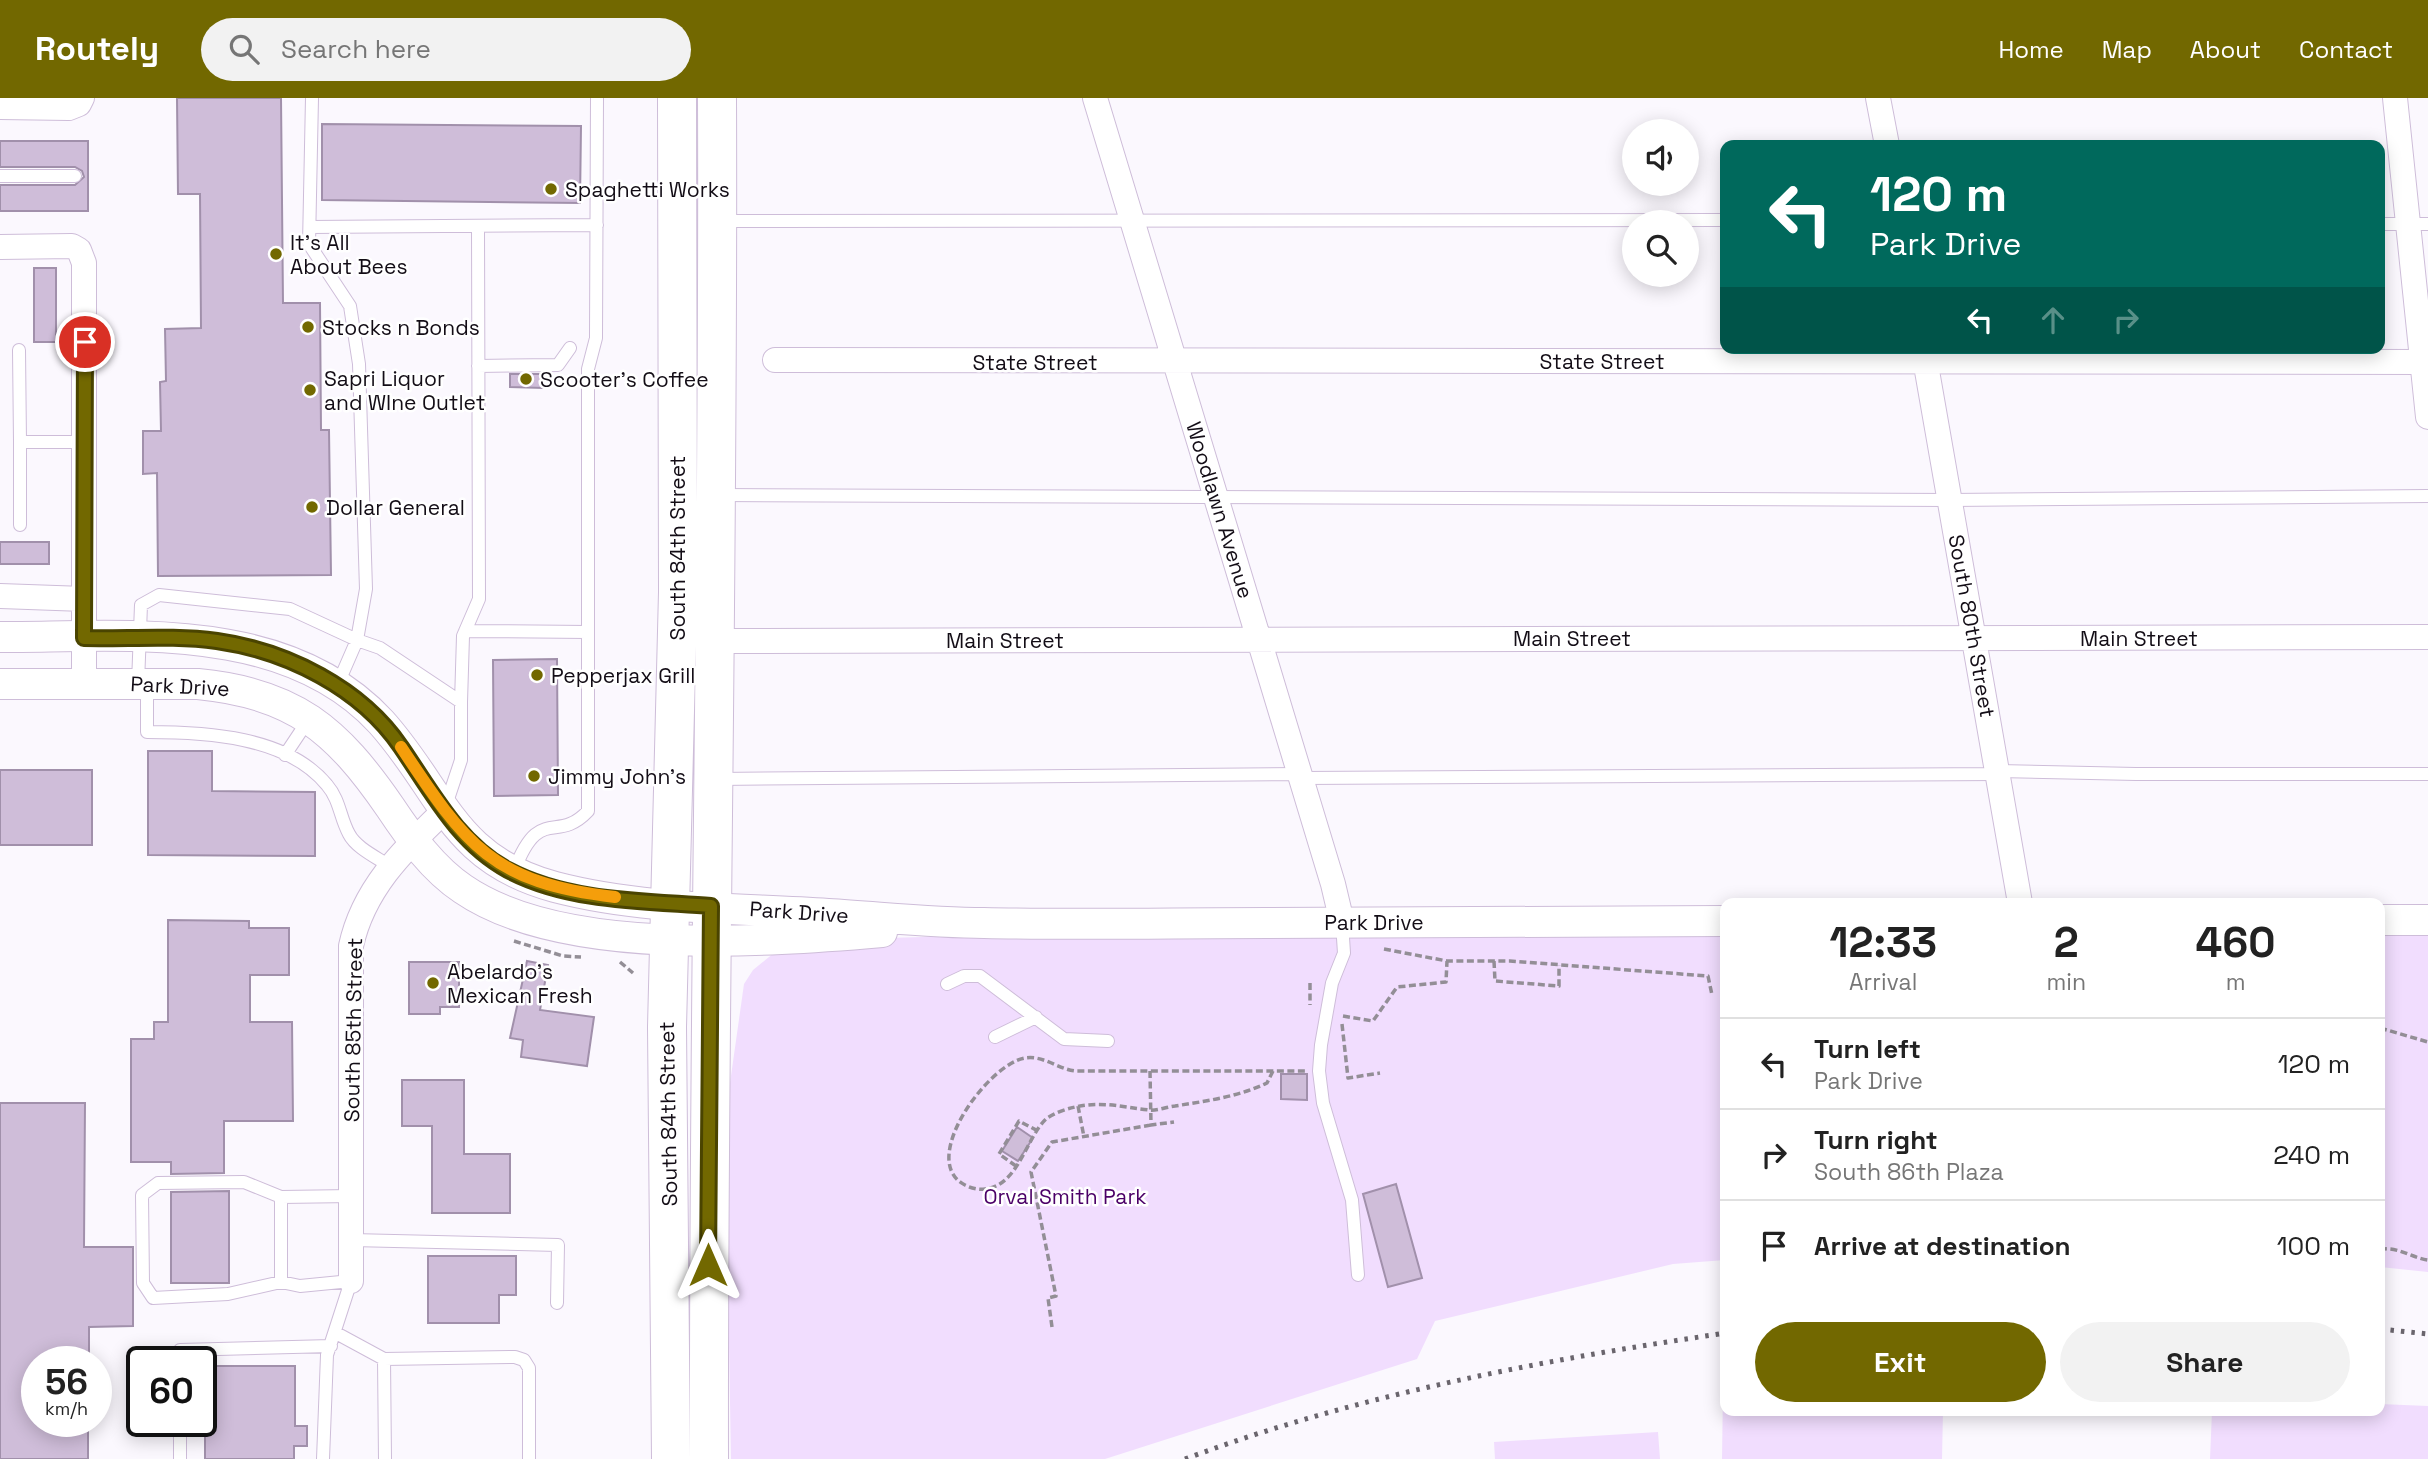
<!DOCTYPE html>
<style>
:root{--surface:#fff;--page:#f2f2f2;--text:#222;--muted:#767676;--line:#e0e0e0;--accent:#726800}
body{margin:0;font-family:"Space Grotesk",sans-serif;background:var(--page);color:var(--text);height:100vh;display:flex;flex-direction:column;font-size:26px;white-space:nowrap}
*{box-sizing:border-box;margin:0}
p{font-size:23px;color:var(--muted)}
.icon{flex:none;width:38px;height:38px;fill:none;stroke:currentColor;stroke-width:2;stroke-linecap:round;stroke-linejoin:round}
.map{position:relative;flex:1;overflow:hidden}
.sheet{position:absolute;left:1720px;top:800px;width:665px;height:518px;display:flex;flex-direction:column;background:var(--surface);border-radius:14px;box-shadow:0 4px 18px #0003}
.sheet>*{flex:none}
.banner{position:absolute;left:1720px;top:42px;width:665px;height:214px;border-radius:14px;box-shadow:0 4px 18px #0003;background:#00695c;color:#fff;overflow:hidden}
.buttons{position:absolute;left:1622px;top:21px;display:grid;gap:14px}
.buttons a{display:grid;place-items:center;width:77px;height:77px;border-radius:50%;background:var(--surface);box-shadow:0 4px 18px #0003;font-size:35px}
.speed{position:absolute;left:21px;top:1248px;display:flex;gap:14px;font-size:35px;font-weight:700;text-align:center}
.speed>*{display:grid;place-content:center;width:91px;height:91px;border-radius:50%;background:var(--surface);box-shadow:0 4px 18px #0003;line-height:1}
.speed small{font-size:18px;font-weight:400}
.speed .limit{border:4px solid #111;border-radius:10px;background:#fff;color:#111}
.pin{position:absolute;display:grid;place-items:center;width:60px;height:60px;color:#fff;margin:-30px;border:4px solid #fff;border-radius:50%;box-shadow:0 2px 7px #0007}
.me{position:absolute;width:77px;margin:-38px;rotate:0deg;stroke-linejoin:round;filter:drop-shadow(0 0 5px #0008)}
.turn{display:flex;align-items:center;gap:24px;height:147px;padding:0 35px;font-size:32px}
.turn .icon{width:91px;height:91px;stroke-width:2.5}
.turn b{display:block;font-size:49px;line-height:60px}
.lanes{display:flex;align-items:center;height:66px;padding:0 35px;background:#0003;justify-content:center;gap:35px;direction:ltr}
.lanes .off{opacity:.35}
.eta{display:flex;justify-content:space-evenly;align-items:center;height:119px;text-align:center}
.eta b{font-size:42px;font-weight:700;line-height:49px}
.button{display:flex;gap:14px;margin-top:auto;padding:14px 35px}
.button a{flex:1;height:80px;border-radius:42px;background:var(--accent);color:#fff;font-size:28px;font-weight:700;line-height:80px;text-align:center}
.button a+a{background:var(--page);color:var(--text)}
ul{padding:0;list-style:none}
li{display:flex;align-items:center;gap:21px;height:91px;padding:0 35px;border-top:2px solid var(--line)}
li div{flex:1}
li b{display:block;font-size:26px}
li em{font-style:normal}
header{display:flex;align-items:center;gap:42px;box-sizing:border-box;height:98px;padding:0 35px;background:var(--accent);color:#fff}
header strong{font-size:33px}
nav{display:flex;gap:38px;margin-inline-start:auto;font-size:24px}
.search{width:490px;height:63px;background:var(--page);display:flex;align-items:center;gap:18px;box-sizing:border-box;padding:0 24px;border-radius:38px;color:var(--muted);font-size:26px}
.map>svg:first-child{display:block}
.green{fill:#f1ddfe}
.building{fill:#cfbdd9;stroke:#a190ab;stroke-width:2}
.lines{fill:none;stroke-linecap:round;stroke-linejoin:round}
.service-casing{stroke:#cebdd9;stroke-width:14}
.minor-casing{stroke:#cebdd9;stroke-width:26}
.tertiary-casing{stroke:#cebdd9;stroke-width:32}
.primary-casing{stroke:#cebdd9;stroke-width:40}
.path{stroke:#938e96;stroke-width:3.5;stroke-dasharray:7 3.5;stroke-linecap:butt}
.service{stroke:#fff;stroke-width:12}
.minor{stroke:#fff;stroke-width:24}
.tertiary{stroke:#fff;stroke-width:30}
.primary{stroke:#fff;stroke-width:38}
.rail{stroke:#6a656d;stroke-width:5;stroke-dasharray:3.5 7;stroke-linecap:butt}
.route-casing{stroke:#4a4400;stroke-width:18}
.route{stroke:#726800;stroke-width:12}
.slow{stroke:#f59e0b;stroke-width:12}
.poi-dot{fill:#726800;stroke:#fff;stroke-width:2.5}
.labels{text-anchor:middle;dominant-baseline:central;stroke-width:5;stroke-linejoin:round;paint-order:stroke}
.poi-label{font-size:21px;fill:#130d16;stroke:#fff;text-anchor:start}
.street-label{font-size:21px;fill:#130d16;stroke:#fff}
.park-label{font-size:21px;fill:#4b0067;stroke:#fff}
</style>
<header>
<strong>Routely</strong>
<div class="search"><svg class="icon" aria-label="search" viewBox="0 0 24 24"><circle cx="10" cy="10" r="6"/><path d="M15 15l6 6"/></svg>Search here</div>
<nav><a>Home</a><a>Map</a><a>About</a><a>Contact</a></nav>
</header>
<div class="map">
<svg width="2428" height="1361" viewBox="0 0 2428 1361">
<rect width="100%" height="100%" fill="#fbf8fe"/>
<!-- green -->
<path class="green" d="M2380,831H2428V1174L2380,1169Z
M1725,833V1162L1673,1166L1435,1223L1417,1261L1105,1361H731L727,1132L729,992L744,886L753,872L786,845L852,841L1031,836Z
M1723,1291L1726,1312L1943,1313L1942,1361H1722Z
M2380,1306L2428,1308V1361H2210L2212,1313L2380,1312Z
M1658,1334L1660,1361H1495L1494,1344Z"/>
<!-- building -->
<path class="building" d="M177,0H281L283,205H320L321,332H329L331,477L158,478L157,375L143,376V333H161L160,284L166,283L165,231L201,230L200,96H178Z
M322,26L581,28L580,105L322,102Z
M0,43H88V113H0V87H75L84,79L82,73L75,69H0Z
M34,170H56V244H34Z
M510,276H542L543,290L510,289Z
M0,444H49V466H0Z
M557,561L558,697L494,698L493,562Z
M148,653H212V693L315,694V758L148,757Z
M0,672H92V747H0Z
M168,822L249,823V830H289V877H250V924H292L293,1023H224V1075L171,1076V1064H131V941H154V924H168Z
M527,863L548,867L540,912L594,919L587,968L521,959L523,942L510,940Z
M409,864H459V909H440V916H409Z
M1281,976H1307V1002L1281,1001Z
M402,982H464V1056H510V1115H432V1028H402Z
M0,1005H85L84,1149H133V1228L89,1229V1264H37V1323H88V1361H0Z
M1017,1029L1033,1040L1018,1063L1002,1053Z
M1396,1086L1422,1180L1388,1189L1363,1096Z
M229,1093V1185H171V1094Z
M428,1158H516V1197H499V1225H428Z
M205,1268H295V1328H307V1348H294V1361H205Z"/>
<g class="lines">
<defs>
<path id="service" d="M0,78H75
M721,123L1726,122
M2380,126H2428
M310,129L597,127
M19,252L20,344H85
M478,268L558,267L570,250
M720,397L1950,402L2428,398
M20,427V344
M465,533L588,534
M138,585L141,507L159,497L290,511L357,542L366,491L359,266L350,208L309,146L312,0
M147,585V634C205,634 287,638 327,687C340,702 340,720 349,736C356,750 378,760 391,769
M337,588L357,542L380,550L461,604V662L446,707
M461,604L463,538L479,501L478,128
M285,657L309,621
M1998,673L2136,676H2428
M1302,680L1998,676
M717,681L1301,676
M514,773C540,705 556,747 588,713V271L596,240L597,0
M1342,825L1344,855L1332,885L1321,947L1319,973L1323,1005L1352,1102L1358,1177
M947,886L964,878H980L1064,941L1108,943
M995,939L1036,919
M281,1099L244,1084L158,1085L142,1097L143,1185L153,1200L228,1196L281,1184
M352,1142L558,1147L557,1205
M336,1235L384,1261L515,1259L524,1262L529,1270V1361
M384,1261L385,1361
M180,1264V1252L331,1248
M180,1361V1323
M323,1361L327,1257L351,1183L300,1188L281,1184V1099L352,1098"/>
<path id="minor" d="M1095,0L1333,786L1342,824
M1878,0L1887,47
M2395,0L2428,319
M0,9L69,10L79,6L82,0
M0,149L72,148L79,152L84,165V586
M1923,250L2020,805
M775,262L2428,264
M0,498L84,501
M716,543L2428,539
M351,1183V848C363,792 402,753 443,714"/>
<path id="tertiary" d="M0,539C127,539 286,521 381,624C444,694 451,761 555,789C643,812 739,810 828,816C880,819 932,825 984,825C1078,827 1173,825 1268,825C1420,824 1573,824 1726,823
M0,586H198C294,595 337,632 390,709C410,739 433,771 463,791C562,859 765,844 882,834
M2380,822H2428"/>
<path id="primary" d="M671,1361L667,929L678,494L677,0
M709,1361C708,907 719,454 717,0"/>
</defs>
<!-- service casing -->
<use href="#service" class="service-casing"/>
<!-- minor casing -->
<use href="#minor" class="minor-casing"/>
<!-- tertiary casing -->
<use href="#tertiary" class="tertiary-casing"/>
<!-- primary casing -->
<use href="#primary" class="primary-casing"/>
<!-- path -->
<path class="path" d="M514,843L563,858L581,859
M1384,851L1447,863H1510L1708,878L1712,897
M1494,863L1495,883L1559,888V867
M620,864L633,875
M1310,885V907
M1343,918L1373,923L1397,889L1446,884L1447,863
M1342,926L1348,980L1380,975
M2380,930L2428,944
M1150,973L1151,1027L1174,1024
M1273,973L1267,985C1238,999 1206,1003 1175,1008C1166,1009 1157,1013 1149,1012C1123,1009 1102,1003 1075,1009C1066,1011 1054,1015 1046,1021C1026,1040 1018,1088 985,1091C978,1092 971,1090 965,1087C917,1063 988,966 1025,960C1043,957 1058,971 1075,973H1305
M1078,1008L1084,1039
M1016,1068L999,1056L1019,1023L1038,1033
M2380,1152C2395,1147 2412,1160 2428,1162
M1052,1229L1048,1200L1056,1198L1031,1074L1052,1044L1151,1027"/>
<!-- service -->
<use href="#service" class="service"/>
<!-- minor -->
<use href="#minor" class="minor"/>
<!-- tertiary -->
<use href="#tertiary" class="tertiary"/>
<!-- primary -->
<use href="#primary" class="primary"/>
<!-- rail -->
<path class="rail" d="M2380,1231L2428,1236
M1185,1361C1359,1296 1543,1262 1726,1235"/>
</g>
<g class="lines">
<defs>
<path id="route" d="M85,244L84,540C128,541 174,537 217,543C287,553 361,590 401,649C432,694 458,745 508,772C568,804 645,803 711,808L708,1167"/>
</defs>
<!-- route casing -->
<use href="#route" class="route-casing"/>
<!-- route -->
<use href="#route" class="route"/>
<!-- slow -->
<path class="slow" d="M401,649C466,747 492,785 615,799"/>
</g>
<!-- markers -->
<g class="poi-dot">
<circle cx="551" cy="91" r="7"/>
<circle cx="276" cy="156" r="7"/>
<circle cx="308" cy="229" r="7"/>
<circle cx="526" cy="281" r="7"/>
<circle cx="310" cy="292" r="7"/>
<circle cx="312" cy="409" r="7"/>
<circle cx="537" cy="577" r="7"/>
<circle cx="534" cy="678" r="7"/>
<circle cx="433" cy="885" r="7"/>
</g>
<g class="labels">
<!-- poi labels -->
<g class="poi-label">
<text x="565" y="91">Spaghetti Works</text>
<text x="290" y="144">It's All<tspan x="290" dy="24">About Bees</tspan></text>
<text x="322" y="229">Stocks n Bonds</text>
<text x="324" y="280">Sapri Liquor<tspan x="324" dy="24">and WIne Outlet</tspan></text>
<text x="540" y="281">Scooter's Coffee</text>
<text x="326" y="409">Dollar General</text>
<text x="551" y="577">Pepperjax Grill</text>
<text x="548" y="678">Jimmy John's</text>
<text x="447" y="873">Abelardo's<tspan x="447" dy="24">Mexican Fresh</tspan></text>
</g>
<!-- street labels -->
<g class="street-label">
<text x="1602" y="263">State Street</text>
<text x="1035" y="264">State Street</text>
<text transform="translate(1220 412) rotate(73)">Woodlawn Avenue</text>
<text transform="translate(677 450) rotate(-90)">South 84th Street</text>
<text transform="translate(1972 528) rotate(80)">South 80th Street</text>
<text x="1572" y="540">Main Street</text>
<text x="2139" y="540">Main Street</text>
<text x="1005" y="542">Main Street</text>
<text transform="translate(180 588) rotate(3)">Park Drive</text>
<text transform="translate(799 814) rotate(4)">Park Drive</text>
<text x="1374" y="824">Park Drive</text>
<text transform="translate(353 932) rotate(-89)">South 85th Street</text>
<text transform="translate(668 1016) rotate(-91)">South 84th Street</text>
</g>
<!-- park labels -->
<g class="park-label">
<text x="1065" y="1098">Orval Smith Park</text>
</g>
</g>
</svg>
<div class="buttons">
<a><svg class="icon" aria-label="sound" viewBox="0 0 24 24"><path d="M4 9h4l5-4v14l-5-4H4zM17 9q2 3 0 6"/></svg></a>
<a><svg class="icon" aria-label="search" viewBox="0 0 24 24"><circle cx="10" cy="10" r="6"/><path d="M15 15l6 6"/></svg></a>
</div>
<div class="speed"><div>56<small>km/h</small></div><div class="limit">60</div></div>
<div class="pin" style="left:85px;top:244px;background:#d93025"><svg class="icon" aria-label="arrive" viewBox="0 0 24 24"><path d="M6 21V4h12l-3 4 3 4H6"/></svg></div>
<svg class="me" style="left:708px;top:1167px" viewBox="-20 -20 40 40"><path d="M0-17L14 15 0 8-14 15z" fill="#726800" stroke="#fff" stroke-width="4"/></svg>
<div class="banner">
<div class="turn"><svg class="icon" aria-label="left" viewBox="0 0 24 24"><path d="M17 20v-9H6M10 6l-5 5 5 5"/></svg><div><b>120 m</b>Park Drive</div></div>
<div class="lanes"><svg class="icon" aria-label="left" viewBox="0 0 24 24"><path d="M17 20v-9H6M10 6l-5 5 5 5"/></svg><svg class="icon off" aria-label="ahead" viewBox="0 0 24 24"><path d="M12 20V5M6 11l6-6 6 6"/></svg><svg class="icon off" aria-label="right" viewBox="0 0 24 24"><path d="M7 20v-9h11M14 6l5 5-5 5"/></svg></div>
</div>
<section class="sheet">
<div class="eta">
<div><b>12:33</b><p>Arrival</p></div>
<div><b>2</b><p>min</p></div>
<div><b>460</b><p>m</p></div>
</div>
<ul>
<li><svg class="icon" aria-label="left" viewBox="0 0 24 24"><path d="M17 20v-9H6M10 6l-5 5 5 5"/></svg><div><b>Turn left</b><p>Park Drive</p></div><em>120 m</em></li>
<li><svg class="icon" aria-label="right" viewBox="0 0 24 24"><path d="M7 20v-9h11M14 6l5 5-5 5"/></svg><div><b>Turn right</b><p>South 86th Plaza</p></div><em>240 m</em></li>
<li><svg class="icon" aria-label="arrive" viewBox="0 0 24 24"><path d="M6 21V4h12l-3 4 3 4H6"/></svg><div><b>Arrive at destination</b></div><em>100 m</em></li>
</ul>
<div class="button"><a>Exit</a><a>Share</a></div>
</section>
</div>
